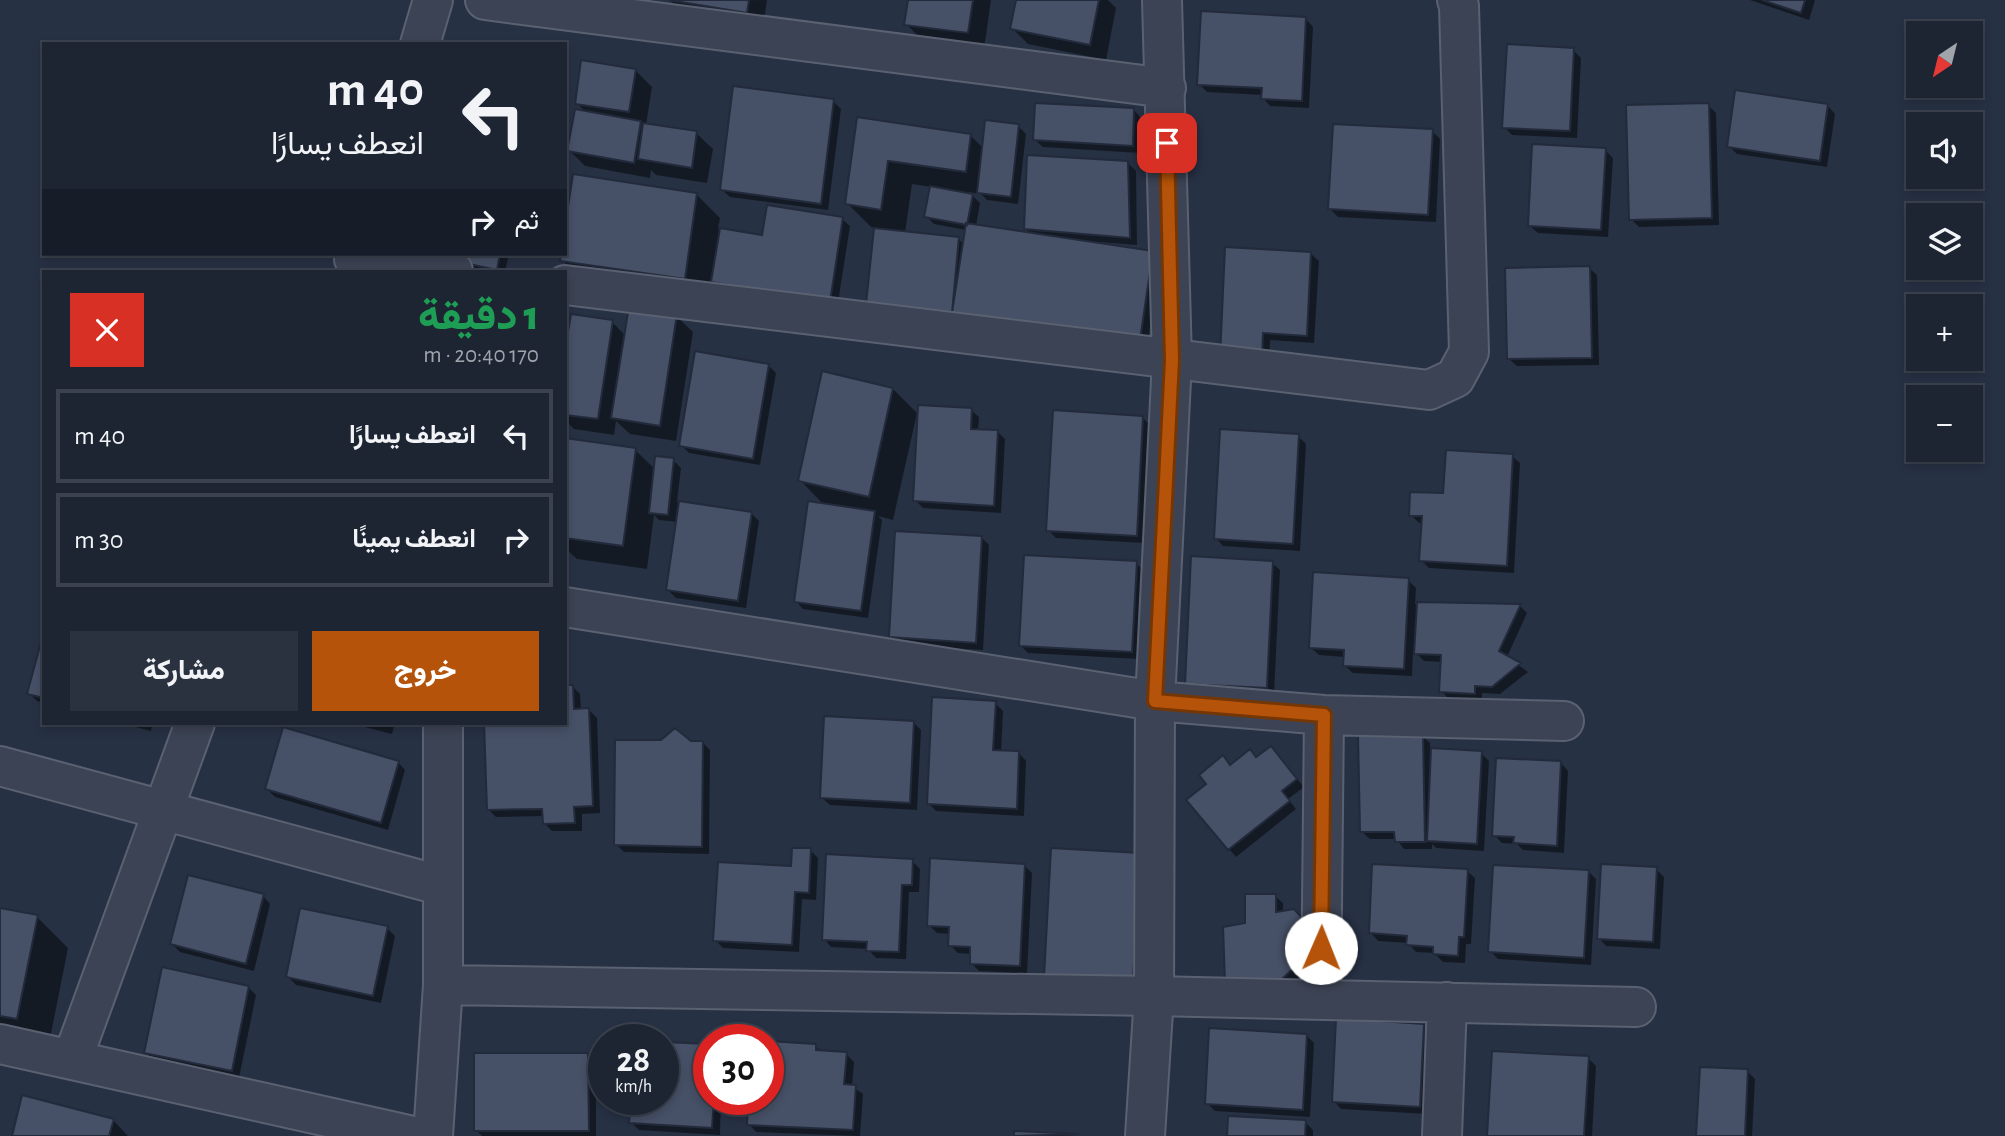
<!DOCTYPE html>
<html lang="ar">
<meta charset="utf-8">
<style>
:root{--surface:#1d2533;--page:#2a313f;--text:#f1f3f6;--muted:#a0a5ac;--line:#3b424e;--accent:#b45309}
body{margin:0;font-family:"Alegreya Sans",Vazirmatn,sans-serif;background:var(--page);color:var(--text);direction:rtl;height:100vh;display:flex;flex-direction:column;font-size:26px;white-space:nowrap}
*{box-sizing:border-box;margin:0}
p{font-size:23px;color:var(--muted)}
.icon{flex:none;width:38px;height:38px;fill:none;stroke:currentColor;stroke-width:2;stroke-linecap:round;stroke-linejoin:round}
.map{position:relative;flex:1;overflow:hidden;direction:ltr}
.sheet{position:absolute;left:42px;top:270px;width:525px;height:455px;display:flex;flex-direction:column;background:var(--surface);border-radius:0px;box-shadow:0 4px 10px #0003,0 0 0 2px var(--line);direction:rtl}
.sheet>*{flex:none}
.top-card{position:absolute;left:42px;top:42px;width:525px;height:214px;border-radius:0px;box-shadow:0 4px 10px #0003,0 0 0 2px var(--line);direction:rtl;background:#1d2533;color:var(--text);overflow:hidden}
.needle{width:46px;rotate:215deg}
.tools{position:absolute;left:1906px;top:21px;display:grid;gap:14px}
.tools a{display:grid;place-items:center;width:77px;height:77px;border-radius:0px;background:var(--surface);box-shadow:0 4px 10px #0003,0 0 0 2px var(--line);font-size:35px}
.speed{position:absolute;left:588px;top:1024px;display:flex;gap:14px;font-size:35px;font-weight:700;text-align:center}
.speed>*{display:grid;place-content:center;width:91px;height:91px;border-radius:50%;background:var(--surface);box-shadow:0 4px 10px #0003,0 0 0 2px var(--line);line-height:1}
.speed small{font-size:18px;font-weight:400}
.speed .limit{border:10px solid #d22;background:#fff;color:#111}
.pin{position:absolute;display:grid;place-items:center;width:60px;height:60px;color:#fff;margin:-30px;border-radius:14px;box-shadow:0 4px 10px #0006}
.me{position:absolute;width:77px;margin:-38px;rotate:1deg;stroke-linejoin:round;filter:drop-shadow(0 0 5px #0008)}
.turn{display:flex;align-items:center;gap:24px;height:147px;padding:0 28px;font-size:32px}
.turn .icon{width:91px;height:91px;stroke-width:2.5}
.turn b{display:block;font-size:49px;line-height:60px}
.then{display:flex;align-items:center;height:66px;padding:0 28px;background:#0003;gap:14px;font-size:26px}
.round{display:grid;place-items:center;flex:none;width:74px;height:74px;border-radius:0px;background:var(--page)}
.headline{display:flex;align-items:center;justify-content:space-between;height:119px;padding:0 28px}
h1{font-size:42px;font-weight:800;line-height:52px;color:#1e9e55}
.cta{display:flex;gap:14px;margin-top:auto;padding:14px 28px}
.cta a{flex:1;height:80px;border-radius:0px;background:var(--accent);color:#fff;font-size:28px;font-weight:800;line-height:80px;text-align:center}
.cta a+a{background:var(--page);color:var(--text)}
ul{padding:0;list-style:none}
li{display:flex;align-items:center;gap:21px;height:94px;margin:0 14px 10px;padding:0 14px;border:4px solid var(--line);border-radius:0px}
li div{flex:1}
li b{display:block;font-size:26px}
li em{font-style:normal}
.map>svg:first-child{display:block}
.shadow{fill:#0007;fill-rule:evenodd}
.building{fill:#465066;stroke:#222a3b;stroke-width:2}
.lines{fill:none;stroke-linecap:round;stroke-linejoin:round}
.minor-casing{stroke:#5a6171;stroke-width:42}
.minor{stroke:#3c4354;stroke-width:38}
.route-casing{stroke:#753606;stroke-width:18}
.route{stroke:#b45309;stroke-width:12}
</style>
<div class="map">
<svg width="2005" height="1136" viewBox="0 0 2005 1136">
<rect width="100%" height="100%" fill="#273144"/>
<!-- shadow -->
<path class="shadow" d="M767,0L763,28L687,17L671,1Z
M909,0H991L984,49L922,40L906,24Z
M1018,0H1108L1116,8L1106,60L1028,44L1012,28Z
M1750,0H1815L1809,20Z
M1306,19L1313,27L1309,108L1270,106L1263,98V95L1207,92L1199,84Z
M1573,50L1581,58L1577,138L1512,135L1504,127Z
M635,70L652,87L646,125L696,133L713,149L707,183L656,175L651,170L650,178L585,166L569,150L586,113L577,103Z
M833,101L841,109L828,210L730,197L722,190Z
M1708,105L1716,113L1719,225L1639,227L1631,219Z
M1828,106L1835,114L1827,167L1737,154L1729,146Z
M1134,110L1141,118L1140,153L1043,147L1035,140Z
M858,119L970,135L984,149L1018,126L1026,134L1018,204L987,200L981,194L969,192L980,203L976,226L1031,234L1026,229L1128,163L1136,171L1137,245L1099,242V245L1160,260L1146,354L868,303L875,228L871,227L847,203ZM912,184L932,187L926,216L934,224L966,230L964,244L958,239L905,233Z
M1432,131L1440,139L1436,222L1338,217L1330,209Z
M1605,150L1613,158L1608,237L1538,233L1530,226Z
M696,194L720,218L718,229L763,237L842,219L850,226L837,309L721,289L711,280L708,302L586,284L562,260L563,254Z
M422,254H509L505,271H479L429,260Z
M1311,254L1319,261L1314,343L1270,340L1269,366L1229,364Z
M1589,268L1597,275L1599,365L1517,366L1509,359Z
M676,316L693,332L676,441L630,434L616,421L614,435L574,429L565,420V361L612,322L626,336Z
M768,365L776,373L760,465L689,453L681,445Z
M893,389L917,413L893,520L878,516L882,520L868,618L803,609L796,601L825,506L800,480Z
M971,410L979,417L978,431H997L1005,439L1001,513L923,508L915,500Z
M1142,417L1150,425L1144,543L1056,538L1048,530Z
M1298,436L1306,444L1300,551L1223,546L1216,538Z
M566,440L635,450L656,470L673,460L681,468L677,502L751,513L759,521L746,608L676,598L668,590L678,522L659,520L654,515L647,569L577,559L565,548Z
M1512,456L1520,463L1514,573L1429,568L1421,560L1423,523H1419L1411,515Z
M981,537L989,545L983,650L899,645L891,637Z
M1136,563L1144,571L1139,659L1028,653L1020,645Z
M1272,563L1280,570L1274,695L1194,691L1186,683Z
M1408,580L1416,588L1415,604L1520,606L1527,613L1507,657L1528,672L1500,694L1482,693V701L1449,699L1441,691L1442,662L1424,661L1413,650L1412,676L1353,673L1345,666V657L1319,655L1311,648Z
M44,638V703L37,701L29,693Z
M572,686L580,694L581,710H589L597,718L600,813L582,814V831H552L544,823V816L496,817L489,810L486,723H565Z
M995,703L1003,711L1001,752L1019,753L1026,761L1024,816L936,811L928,803Z
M913,722L921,730L917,810L830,805L822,798Z
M120,723H153L151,731Z
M349,723H395L392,734Z
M1422,736L1430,743V750L1481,753L1489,761L1484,851L1436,848L1432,844V849H1404L1396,839H1370L1362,832Z
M661,742H702L710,750L709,854L624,852L616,844Z
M1271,748L1304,787L1288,799L1296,809L1236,857L1229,849L1208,784L1223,758L1231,766L1257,759Z
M398,762L405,770L388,830L275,797L267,789Z
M1561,763L1568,771L1564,853L1523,850L1517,844L1502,843L1494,835Z
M810,850L818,858L816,900L802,899L799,952L723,948L715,940Z
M912,861L920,869L919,892H909L906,959L876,958L868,949L831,947L824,939Z
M1024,865L1032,873L1027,973L979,971L971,963L972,954L958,953L950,945L951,934L937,933L929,925Z
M1656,869L1664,877L1660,949L1606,946L1599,938Z
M1467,871L1475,878L1471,944H1466L1465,963L1443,962L1434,953L1416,952L1408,943L1378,941L1371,933Z
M1588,871L1596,879L1591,965L1498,959L1490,951Z
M263,896L270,904L254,971L180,952L172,944Z
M1275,896L1283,903V912L1312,929L1308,969L1287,989L1247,925Z
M0,909L37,917L68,948L48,1049L0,1039Z
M387,928L395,936L381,1003L296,985L288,977Z
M248,987L256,995L239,1078L154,1061L146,1053Z
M1423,1025L1431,1033L1427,1114L1341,1109L1334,1101Z
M1306,1035L1314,1043L1310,1117L1215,1111L1207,1103Z
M815,1046L822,1052L846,1054L854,1062L852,1086L863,1094L860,1136L756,1132L749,1124L750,1099H768Z
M588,1055L596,1063V1136H482L476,1130Z
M1588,1058L1596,1066L1592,1136H1489Z
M1747,1071L1755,1079L1752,1136H1698Z
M632,1099H721L720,1135L639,1130L631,1122Z
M113,1120L128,1136H14Z
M1305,1122L1313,1130V1136H1229Z
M1016,1133L1076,1136H1016Z"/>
<!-- building -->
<path class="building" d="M669,0H749L747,13Z
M908,0H973L968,33L904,25Z
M1016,0H1099L1090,45L1010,29Z
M1762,0H1805L1801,13Z
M1201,11L1306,17L1302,101L1261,99L1262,88L1197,85Z
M1507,44L1574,48L1570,131L1502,128Z
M581,60L636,69L629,112L575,104Z
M733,86L834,99L821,204L720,190Z
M1735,90L1828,104L1820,161L1727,147Z
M1035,103L1134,108L1133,146L1033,140Z
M1709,103L1712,218L1629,220L1626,105Z
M575,109L641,121L634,163L567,151Z
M857,117L971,134L966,172L888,161L881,210L845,204Z
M985,120L1019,124L1011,197L977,193Z
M643,123L697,131L692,168L638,159Z
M1333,124L1433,129L1428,215L1328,209Z
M1532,144L1606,148L1601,230L1528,226Z
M1027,155L1128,161L1130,238L1024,229Z
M573,174L697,193L685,279L560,261L561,254H565V226Z
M930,186L973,194L967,225L924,217Z
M767,205L843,217L830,302L711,282L720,228L762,235Z
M966,223L1153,251L1139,347L951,319Z
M874,228L959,237L952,313L866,304Z
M1225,247L1311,252L1307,336L1263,333L1262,359L1220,357Z
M422,254H500L497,270Z
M1590,266L1592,358L1507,359L1505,268Z
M629,306L677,314L660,426L611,418Z
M571,314L613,320L598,419L565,415V349Z
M695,351L769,364L753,459L679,446Z
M822,371L893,388L869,497L798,481Z
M918,405L972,408L971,429L998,430L994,506L913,501Z
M1053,410L1143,416L1137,536L1046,531Z
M1220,429L1299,434L1293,544L1214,539Z
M565,438L636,448L623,546L565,538Z
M1446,450L1513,454L1507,566L1419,561L1422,516H1409L1410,492L1443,493Z
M655,456L674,458L668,515L649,513Z
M679,501L752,512L738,601L666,590Z
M808,501L875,511L861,611L794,602Z
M895,531L982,536L976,643L889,637Z
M1024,555L1137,561L1132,652L1019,646Z
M1191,556L1273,561L1267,688L1185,684Z
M1313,572L1409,578L1404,669L1343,666L1344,650L1309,648Z
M1417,602L1521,604L1499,651L1521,663L1492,687L1475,686V694L1439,692L1441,655L1414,654Z
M44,631V698L27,694Z
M565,685H573L574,709L589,708L593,806L574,807L575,823L543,824L542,809L487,810L484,723H565Z
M932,697L996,701L993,750L1019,751L1017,809L927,804Z
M824,716L914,721L910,803L820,798Z
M283,727L399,761L381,823L265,789Z
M675,728L691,741H703L702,847L614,845L615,740H661Z
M1423,734L1425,842H1395L1394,832H1360L1358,735Z
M1271,746L1297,779L1282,791L1290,801L1228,850L1186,800L1206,784L1199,775L1223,755L1230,765L1250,749L1256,757Z
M1431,748L1482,751L1477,844L1427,841Z
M1496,758L1561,761L1557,846L1513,843L1514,837L1492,836Z
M792,848H811L809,893L795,892L792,945L713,941L718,862L791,866Z
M1051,848L1140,853L1133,981L1044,977Z
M826,854L913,859L912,885H902L899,952L866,951L867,942L822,940Z
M930,858L1025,864L1020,966L970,964V947L948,946L949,927L927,926Z
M1372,864L1468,869L1464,937H1459L1458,956L1433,954V947L1406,945L1407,936L1369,933Z
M1601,864L1657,867L1653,942L1597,939Z
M1493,865L1589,870L1584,958L1488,952Z
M188,875L264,894L246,964L170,944Z
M1245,894H1276V912L1294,909L1304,920L1301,961L1279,982L1225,983L1223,927L1245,923Z
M0,908L38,915L17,1019L0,1016Z
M300,908L388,926L373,996L286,977Z
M162,967L249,986L232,1071L144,1053Z
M1336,1018L1424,1024L1420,1107L1332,1102Z
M1209,1028L1307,1034L1303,1110L1205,1104Z
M768,1041L816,1044V1050L847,1052L844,1084L856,1085L853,1130L747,1125L748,1099H768Z
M663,1042L709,1044V1099H714L712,1128L629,1123L631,1099H663Z
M1492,1051L1589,1056L1584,1136H1487Z
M474,1053H588L589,1131H474Z
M1700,1067L1748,1069L1745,1136H1696Z
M22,1095L114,1119L109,1136H12Z
M1228,1116L1306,1120L1305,1136H1227Z
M1014,1131L1079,1134L1014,1136Z"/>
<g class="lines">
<defs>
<path id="minor" d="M485,0L1166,88
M420,44L433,0
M354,259L453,271
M565,285L1429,390L1455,378L1469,352L1459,6L1457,0
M565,607L1155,701L1324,715L1564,721
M195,723L72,1060L413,1136
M0,766L443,886
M443,985L1154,996L1636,1007
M1321,1000L1324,715
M0,1044L72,1060
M433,1136L443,985V723
M1145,1136L1154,996L1155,701L1172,360L1162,0
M1442,1136L1447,1002"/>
</defs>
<!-- minor casing -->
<use href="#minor" class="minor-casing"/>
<!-- minor -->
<use href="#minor" class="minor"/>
</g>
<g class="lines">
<defs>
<path id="route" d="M1167,143L1172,360L1155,701L1324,715L1321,948"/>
</defs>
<!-- route casing -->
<use href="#route" class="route-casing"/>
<!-- route -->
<use href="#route" class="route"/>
</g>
</svg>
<div class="tools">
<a><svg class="needle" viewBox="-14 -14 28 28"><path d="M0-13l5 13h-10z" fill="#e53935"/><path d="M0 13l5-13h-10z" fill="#a0a5ac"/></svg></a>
<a><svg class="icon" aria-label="sound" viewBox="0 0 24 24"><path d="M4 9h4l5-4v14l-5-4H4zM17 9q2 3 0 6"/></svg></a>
<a><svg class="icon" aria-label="layers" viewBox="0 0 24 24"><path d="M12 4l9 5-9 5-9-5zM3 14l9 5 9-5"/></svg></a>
<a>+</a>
<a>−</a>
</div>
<div class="speed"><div>28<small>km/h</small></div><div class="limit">30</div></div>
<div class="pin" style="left:1167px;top:143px;background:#d93025"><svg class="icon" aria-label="arrive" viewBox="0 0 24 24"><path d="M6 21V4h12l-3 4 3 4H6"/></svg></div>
<svg class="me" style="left:1321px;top:948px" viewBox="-20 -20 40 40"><circle r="19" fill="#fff"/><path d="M0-13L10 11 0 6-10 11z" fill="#b45309"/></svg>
<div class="top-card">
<div class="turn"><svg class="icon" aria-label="left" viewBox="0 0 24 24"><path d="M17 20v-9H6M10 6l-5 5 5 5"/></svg><div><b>40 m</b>انعطف يسارًا</div></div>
<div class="then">ثم<svg class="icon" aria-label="right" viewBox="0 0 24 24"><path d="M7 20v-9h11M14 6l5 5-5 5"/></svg></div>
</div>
<section class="sheet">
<div class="headline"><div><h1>1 دقيقة</h1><p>170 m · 20:40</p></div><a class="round" style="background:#d93025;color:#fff"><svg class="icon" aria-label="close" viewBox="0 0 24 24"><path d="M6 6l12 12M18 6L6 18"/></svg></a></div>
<ul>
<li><svg class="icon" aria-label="left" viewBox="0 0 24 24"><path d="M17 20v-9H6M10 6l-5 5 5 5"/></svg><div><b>انعطف يسارًا</b></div><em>40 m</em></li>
<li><svg class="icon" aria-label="right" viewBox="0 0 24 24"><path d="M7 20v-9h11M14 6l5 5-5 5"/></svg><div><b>انعطف يمينًا</b></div><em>30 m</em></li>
</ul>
<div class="cta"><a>خروج</a><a>مشاركة</a></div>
</section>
</div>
